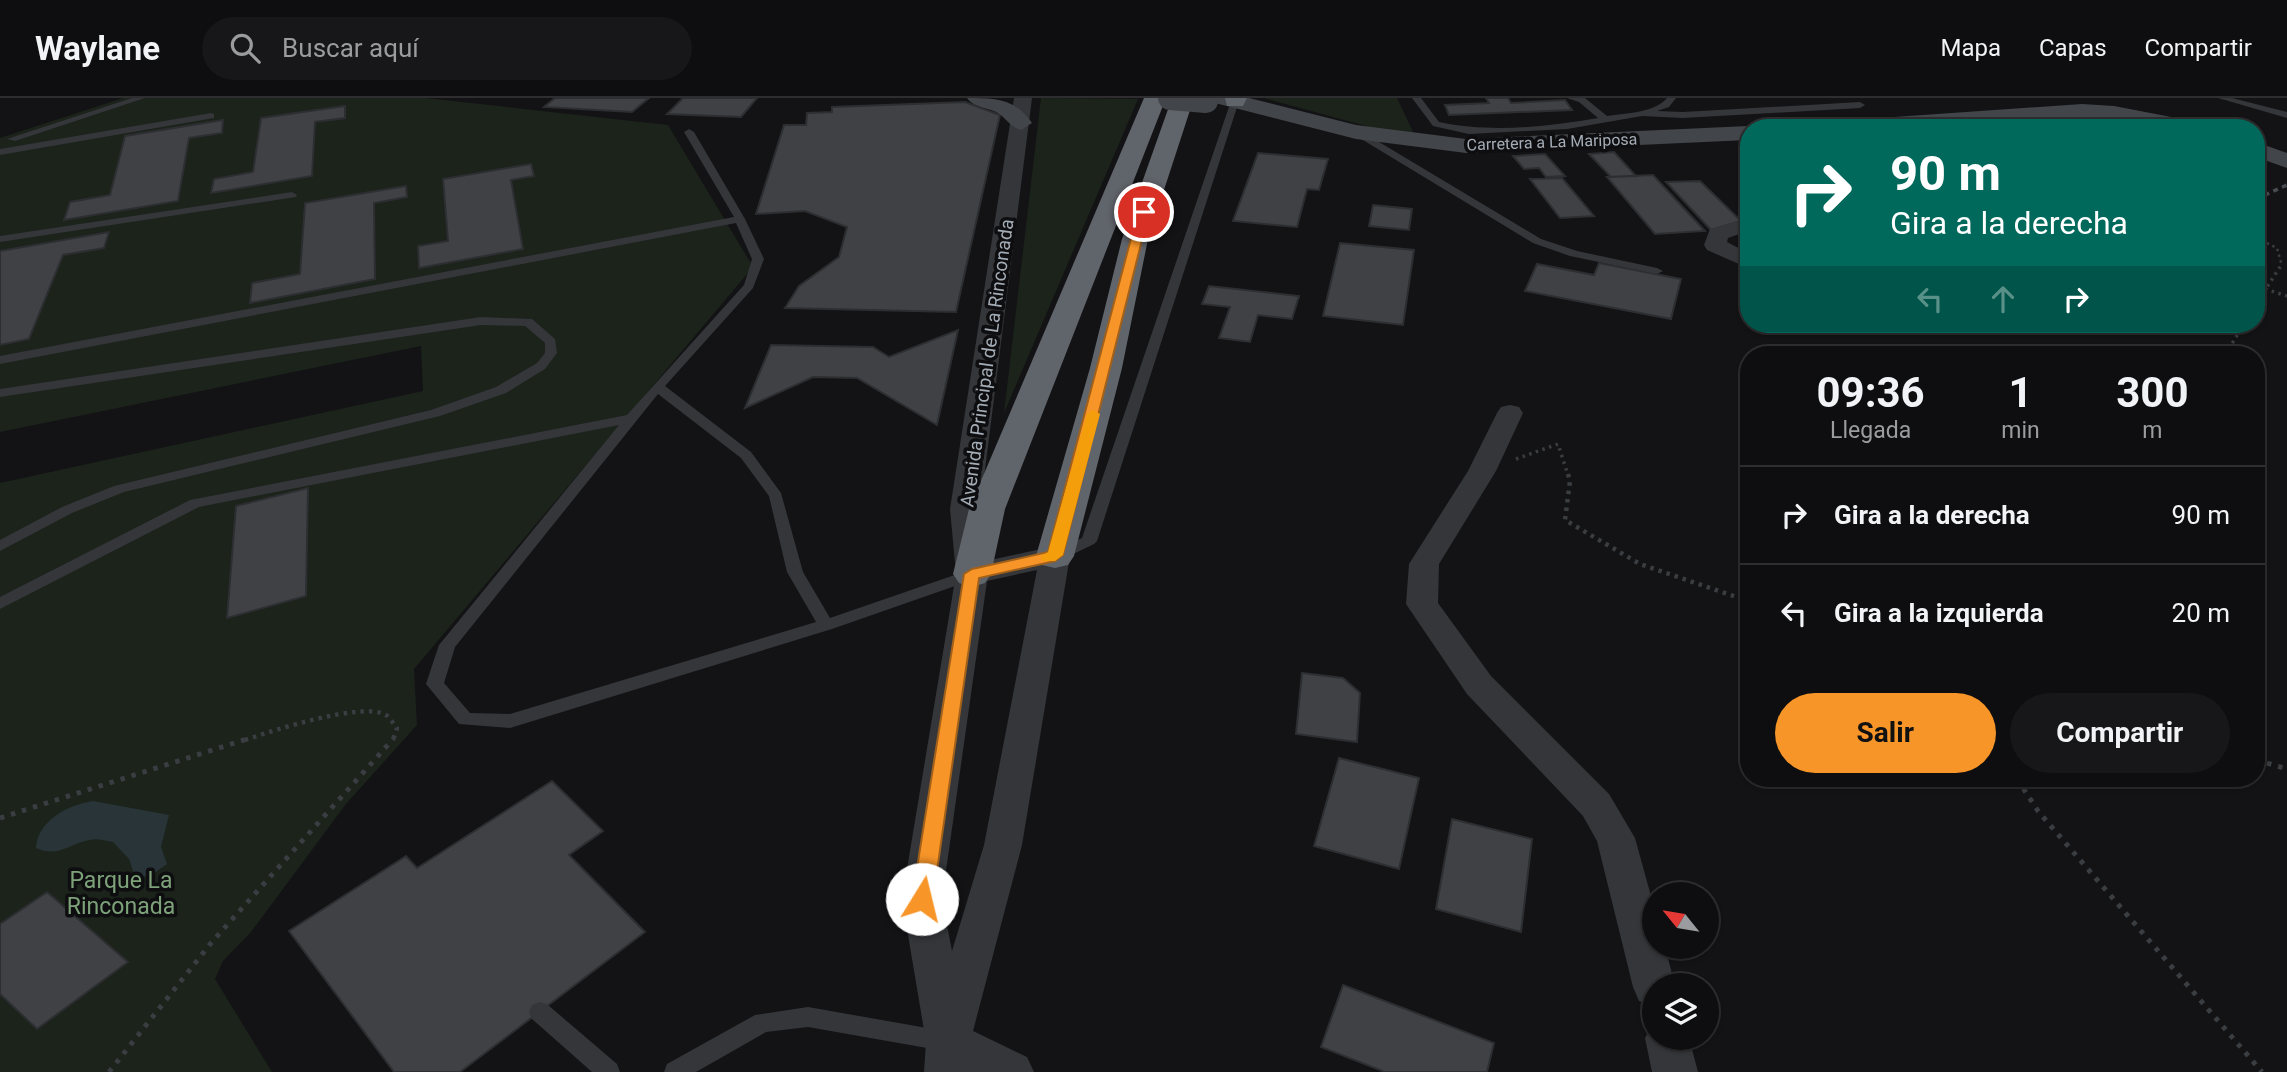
<!DOCTYPE html>
<html lang="es">
<meta charset="utf-8">
<style>
:root{--surface:#0e0e10;--page:#171719;--text:#f1f3f6;--muted:#9b9c9f;--line:#2e2e30;--accent:#f89528}
body{margin:0;font-family:Roboto,sans-serif;background:var(--page);color:var(--text);height:100vh;display:flex;flex-direction:column;font-size:26px;white-space:nowrap}
*{box-sizing:border-box;margin:0}
p{font-size:23px;color:var(--muted)}
.icon{flex:none;width:38px;height:38px;fill:none;stroke:currentColor;stroke-width:2;stroke-linecap:round;stroke-linejoin:round}
.map{position:relative;flex:1;overflow:hidden}
.drawer{position:absolute;left:1740px;top:248px;width:525px;height:441px;display:flex;flex-direction:column;background:var(--surface);border-radius:28px;box-shadow:0 2px 5px #0004,0 0 0 2px var(--line)}
.drawer>*{flex:none}
.hud{position:absolute;left:1740px;top:21px;width:525px;height:214px;border-radius:28px;box-shadow:0 2px 5px #0004,0 0 0 2px var(--line);background:#00695c;color:#fff;overflow:hidden}
.needle{width:46px;rotate:300deg}
.controls{position:absolute;left:1642px;top:784px;display:grid;gap:14px}
.controls a{display:grid;place-items:center;width:77px;height:77px;border-radius:50%;background:var(--surface);box-shadow:0 2px 5px #0004,0 0 0 2px var(--line);font-size:35px}
.pin{position:absolute;display:grid;place-items:center;width:60px;height:60px;color:#fff;margin:-30px;border:4px solid #fff;border-radius:50%;box-shadow:0 2px 7px #0007}
.me{position:absolute;width:77px;margin:-38px;rotate:9deg;stroke-linejoin:round;filter:drop-shadow(0 0 5px #0008)}
.turn{display:flex;align-items:center;gap:24px;height:147px;padding:0 35px;font-size:32px}
.turn .icon{width:91px;height:91px;stroke-width:2.5}
.turn b{display:block;font-size:49px;line-height:60px}
.lanes{display:flex;align-items:center;height:66px;padding:0 35px;background:#0003;justify-content:center;gap:35px;direction:ltr}
.lanes .off{opacity:.35}
.eta{display:flex;justify-content:space-evenly;align-items:center;height:119px;text-align:center}
.eta b{font-size:42px;font-weight:700;line-height:49px}
.action{display:flex;gap:14px;margin-top:auto;padding:14px 35px}
.action a{flex:1;height:80px;border-radius:42px;background:var(--accent);color:#111;font-size:28px;font-weight:700;line-height:80px;text-align:center}
.action a+a{background:var(--page);color:var(--text)}
ul{padding:0;list-style:none}
li{display:flex;align-items:center;gap:21px;height:98px;padding:0 35px;border-top:2px solid var(--line)}
li div{flex:1}
li b{display:block;font-size:26px}
li em{font-style:normal}
header{display:flex;align-items:center;gap:42px;box-sizing:border-box;height:98px;padding:0 35px;background:var(--surface);border-bottom:2px solid var(--line)}
header strong{font-size:33px}
nav{display:flex;gap:38px;margin-inline-start:auto;font-size:24px}
.search{width:490px;height:63px;background:var(--page);display:flex;align-items:center;gap:18px;box-sizing:border-box;padding:0 24px;border-radius:38px;color:var(--muted);font-size:26px}
.map>svg:first-child{display:block}
.green{fill:#1b231b}
.water{fill:#293439}
.building{fill:#3f4145;stroke:#2d2e31;stroke-width:2}
.lines{fill:none;stroke-linecap:round;stroke-linejoin:round}
.path-far3{stroke:#3a3d41;stroke-width:2.5;stroke-dasharray:2.5 3.5;stroke-linecap:butt}
.path-far2{stroke:#3a3d41;stroke-width:3.5;stroke-dasharray:2.5 4.5;stroke-linecap:butt}
.path-far1{stroke:#3a3d41;stroke-width:4.5;stroke-dasharray:3.5 5;stroke-linecap:butt}
.path{stroke:#3a3d41;stroke-width:5;stroke-dasharray:4.5 7;stroke-linecap:butt}
.lane{fill:#34363a;fill-rule:evenodd}
.street{fill:#34363a;fill-rule:evenodd}
.secondary{fill:#42454a;fill-rule:evenodd}
.highway{fill:#60646b;fill-rule:evenodd}
.rail{stroke:#474a4f;stroke-width:3.5;stroke-dasharray:5 4.5;stroke-linecap:butt}
.secondary-bridge{stroke:#42454a;stroke-width:24}
.route{fill:#f89528;stroke:#a1611a;stroke-width:2}
.slow{fill:#f59e0b}
.labels{text-anchor:middle;dominant-baseline:central;stroke-width:7;stroke-linejoin:round;paint-order:stroke}
.far-street-label{font-size:16px;fill:#a4acb6;stroke:#0e0e10}
.street-label{font-size:19px;fill:#a4acb6;stroke:#0e0e10}
.near-park-label{font-size:23px;fill:#7da27a;stroke:#0e0e10}
</style>
<header>
<strong>Waylane</strong>
<div class="search"><svg class="icon" aria-label="search" viewBox="0 0 24 24"><circle cx="10" cy="10" r="6"/><path d="M15 15l6 6"/></svg>Buscar aquí</div>
<nav><a>Mapa</a><a>Capas</a><a>Compartir</a></nav>
</header>
<div class="map">
<svg width="2287" height="974" viewBox="0 0 2287 974">
<rect width="100%" height="100%" fill="#131315"/>
<!-- green -->
<path class="green" d="M123,0H426L668,27L753,169L414,571L417,627L346,706L251,834L223,863L215,881L272,974H0V385L423,293L421,248L0,334V40Z
M1041,0L1138,1L1004,315Z
M1264,0H1397L1417,42Z"/>
<!-- water -->
<path class="water" d="M93,703L169,717L161,749L167,766L150,778L135,779L129,761L113,744C105,743 97,740 90,742C68,746 58,760 36,750C38,722 68,707 93,703Z"/>
<!-- building -->
<path class="building" d="M555,0H649L632,14L544,9Z
M683,0H757L741,19L667,16Z
M1486,0H1508L1511,5L1565,2L1572,12L1449,17L1445,7L1489,5Z
M965,4L1000,17L956,214L785,210L799,188L839,159L847,129L805,113L756,116L784,27H806L807,15L832,14V9Z
M345,8V20L315,24L312,78L211,95L214,81L253,74L261,20Z
M223,22L222,35L189,40L178,103L64,122L70,104L110,97L125,38Z
M1614,54L1636,78L1611,79L1589,56Z
M1258,55L1328,61L1319,92L1307,91L1297,129L1233,123Z
M1545,56L1565,78L1546,79L1539,70L1524,71L1513,58Z
M531,66L534,78L511,82L523,151L419,170L418,148L448,143L443,81Z
M1653,77L1705,133L1655,136L1607,79Z
M1562,80L1594,118L1560,120L1530,81Z
M1700,83L1741,123L1711,132L1666,84Z
M406,88L407,99L374,105L375,181L250,205L252,185L300,176L305,105Z
M1373,107L1412,111L1409,132L1369,128Z
M109,134L104,150L63,157L29,241L0,247V153Z
M1340,145L1414,152L1403,227L1323,218Z
M1599,165L1681,181L1671,221L1525,193L1537,166L1594,177Z
M1209,188L1299,198L1292,221L1258,217L1250,244L1219,240L1230,209L1202,206Z
M958,232L937,327L857,280L813,279L745,310L771,247L873,249L889,259Z
M308,390L306,498L227,520L236,408Z
M1302,575L1343,580L1360,595L1357,644L1296,636Z
M1339,660L1419,680L1399,771L1314,748Z
M552,683L603,733L569,757L645,834L460,974H394L289,833L406,758L417,770Z
M1452,721L1532,741L1521,834L1436,811Z
M47,794L128,864L37,931L0,896V826Z
M1343,887L1494,945L1487,974H1385L1321,949Z"/>
<g class="lines">
<!-- path-far3 -->
<path class="path-far3" d="M2256,140L2277,150L2282,168"/>
<!-- path-far2 -->
<path class="path-far2" d="M2265,191L2287,198
M2256,206L2282,166
M2225,257L2244,226
M1516,361L1558,346L1568,377"/>
<!-- path-far1 -->
<path class="path-far1" d="M1568,376L1570,383L1565,422L1640,466L1748,503
M245,642C272,633 362,603 386,617C390,619 394,627 397,630L393,642"/>
<!-- path -->
<path class="path" d="M2256,662L2287,671
M2017,681L2038,713L2262,974
M0,720L250,640
M109,974L211,845L394,640"/>
<!-- lane -->
<path class="lane" d="M132,0H145L15,43L7,41Z
M1235,0L1239,3L1097,443L1094,446L1063,461H1053L1050,457L1053,453L1082,440L1231,3Z
M1412,0H1421L1439,24C1490,35 1547,29 1598,20L1579,4L1567,0H1585L1607,18C1627,15 1654,15 1667,0H1676L1669,9L1657,13L1683,14L1860,4L1865,7L1860,10L1683,20L1642,18L1567,31L1469,36L1433,28Z
M2218,0H2232L2287,14V20Z
M211,15L214,16V20L0,57V51Z
M689,31L694,34L745,121L764,161L753,190L665,288L751,354L781,395L803,474L830,520L972,471L978,472L980,476L978,480L832,531L510,630L459,626L426,586L439,547L619,327L199,409L0,511V499L190,402L627,317L744,187L752,161L736,125L0,266V258L734,119L684,34ZM658,296L741,360L769,398L787,474L816,524L510,616L470,615L444,585L455,549Z
M1353,32H1359L1541,141L1577,153L1657,170L1663,173L1657,176L1570,158L1533,145L1353,36Z
M292,94L297,97L296,99L0,144V138Z
M481,219L532,221L555,241L557,255L545,271L506,295L440,318L124,394L72,415L0,453V442L62,409L114,388L431,312L496,289L537,265L545,255V245L525,228L481,227L0,299V291Z
M540,904L548,907L617,966L620,974H592L532,921L529,914L532,907Z
M808,909L944,933L952,936L955,943L952,950L944,953L808,929L766,934L696,974H664L667,966L755,917Z"/>
<!-- street -->
<path class="street" d="M1014,0H1032L980,411L986,463L1055,448L1066,451L1070,458L1022,747L973,933L1027,959L1034,974H924L926,944L902,801L956,476L950,411ZM1037,472L984,747L952,853L942,801L987,483Z
M1748,120V133L1728,140L1727,144L1748,155V170L1707,152L1704,147L1710,131Z
M1510,307L1519,309L1523,315L1496,373L1439,466L1438,505L1491,578L1609,696L1635,740L1654,809V849H1665L1675,887H1654V908L1639,903L1633,889L1597,743L1583,718L1467,596L1406,506L1409,466L1468,373L1497,315L1501,309Z
M1654,924V940H1689L1698,974H1652L1645,940Z"/>
<!-- secondary -->
<path class="secondary" d="M967,0C994,0 1015,0 1032,25L1021,32C1010,29 1007,21 998,15C988,9 974,10 967,0Z
M1212,0H1249L1356,27L1466,41L1748,28L1755,30H1748V42L1466,55L1356,41L1215,5Z
M2082,6L2114,8L2192,23L2203,30H2155L2082,20L1939,30H1826L1837,23Z
M2256,44L2287,55V70L2256,59Z"/>
<!-- highway -->
<path class="highway" d="M1144,0H1166L1005,411L991,476L985,485L972,489L959,485L953,476L969,411Z
M1172,0H1194L1148,141L1122,270L1074,458L1068,467L1055,470L1042,467L1036,458L1090,270L1122,141Z
M1225,0H1247L1243,8H1227Z"/>
<!-- rail -->
<path class="rail" d="M2256,101L2287,87"/>
<!-- secondary-bridge -->
<path class="secondary-bridge" d="M1170,0L1206,3"/>
</g>
<!-- route -->
<path class="route" d="M1144,111L1149,114L1063,457L1055,463L979,480L933,801L930,807L922,810L915,807L912,801L964,476L972,471L1048,454L1138,114Z"/>
<!-- slow -->
<path class="slow" d="M1093,312L1100,316L1063,457L1055,463H1043L1040,459L1048,454L1087,316Z"/>
<g class="labels">
<!-- far-street labels -->
<g class="far-street-label">
<text transform="translate(1552 44) rotate(-2)">Carretera a La Mariposa</text>
</g>
<!-- street labels -->
<g class="street-label">
<text transform="translate(987 265) rotate(-82)">Avenida Principal de La Rinconada</text>
</g>
<!-- near-park labels -->
<g class="near-park-label">
<text x="121" y="782">Parque La<tspan x="121" dy="26">Rinconada</tspan></text>
</g>
</g>
</svg>
<div class="controls">
<a><svg class="needle" viewBox="-14 -14 28 28"><path d="M0-13l5 13h-10z" fill="#e53935"/><path d="M0 13l5-13h-10z" fill="#9b9c9f"/></svg></a>
<a><svg class="icon" aria-label="layers" viewBox="0 0 24 24"><path d="M12 4l9 5-9 5-9-5zM3 14l9 5 9-5"/></svg></a>
</div>
<div class="pin" style="left:1144px;top:114px;background:#d93025"><svg class="icon" aria-label="arrive" viewBox="0 0 24 24"><path d="M6 21V4h12l-3 4 3 4H6"/></svg></div>
<svg class="me" style="left:922px;top:801px" viewBox="-20 -20 40 40"><circle r="19" fill="#fff"/><path d="M0-13L10 11 0 6-10 11z" fill="#f89528"/></svg>
<div class="hud">
<div class="turn"><svg class="icon" aria-label="right" viewBox="0 0 24 24"><path d="M7 20v-9h11M14 6l5 5-5 5"/></svg><div><b>90 m</b>Gira a la derecha</div></div>
<div class="lanes"><svg class="icon off" aria-label="left" viewBox="0 0 24 24"><path d="M17 20v-9H6M10 6l-5 5 5 5"/></svg><svg class="icon off" aria-label="ahead" viewBox="0 0 24 24"><path d="M12 20V5M6 11l6-6 6 6"/></svg><svg class="icon" aria-label="right" viewBox="0 0 24 24"><path d="M7 20v-9h11M14 6l5 5-5 5"/></svg></div>
</div>
<section class="drawer">
<div class="eta">
<div><b>09:36</b><p>Llegada</p></div>
<div><b>1</b><p>min</p></div>
<div><b>300</b><p>m</p></div>
</div>
<ul>
<li><svg class="icon" aria-label="right" viewBox="0 0 24 24"><path d="M7 20v-9h11M14 6l5 5-5 5"/></svg><div><b>Gira a la derecha</b></div><em>90 m</em></li>
<li><svg class="icon" aria-label="left" viewBox="0 0 24 24"><path d="M17 20v-9H6M10 6l-5 5 5 5"/></svg><div><b>Gira a la izquierda</b></div><em>20 m</em></li>
</ul>
<div class="action"><a>Salir</a><a>Compartir</a></div>
</section>
</div>
